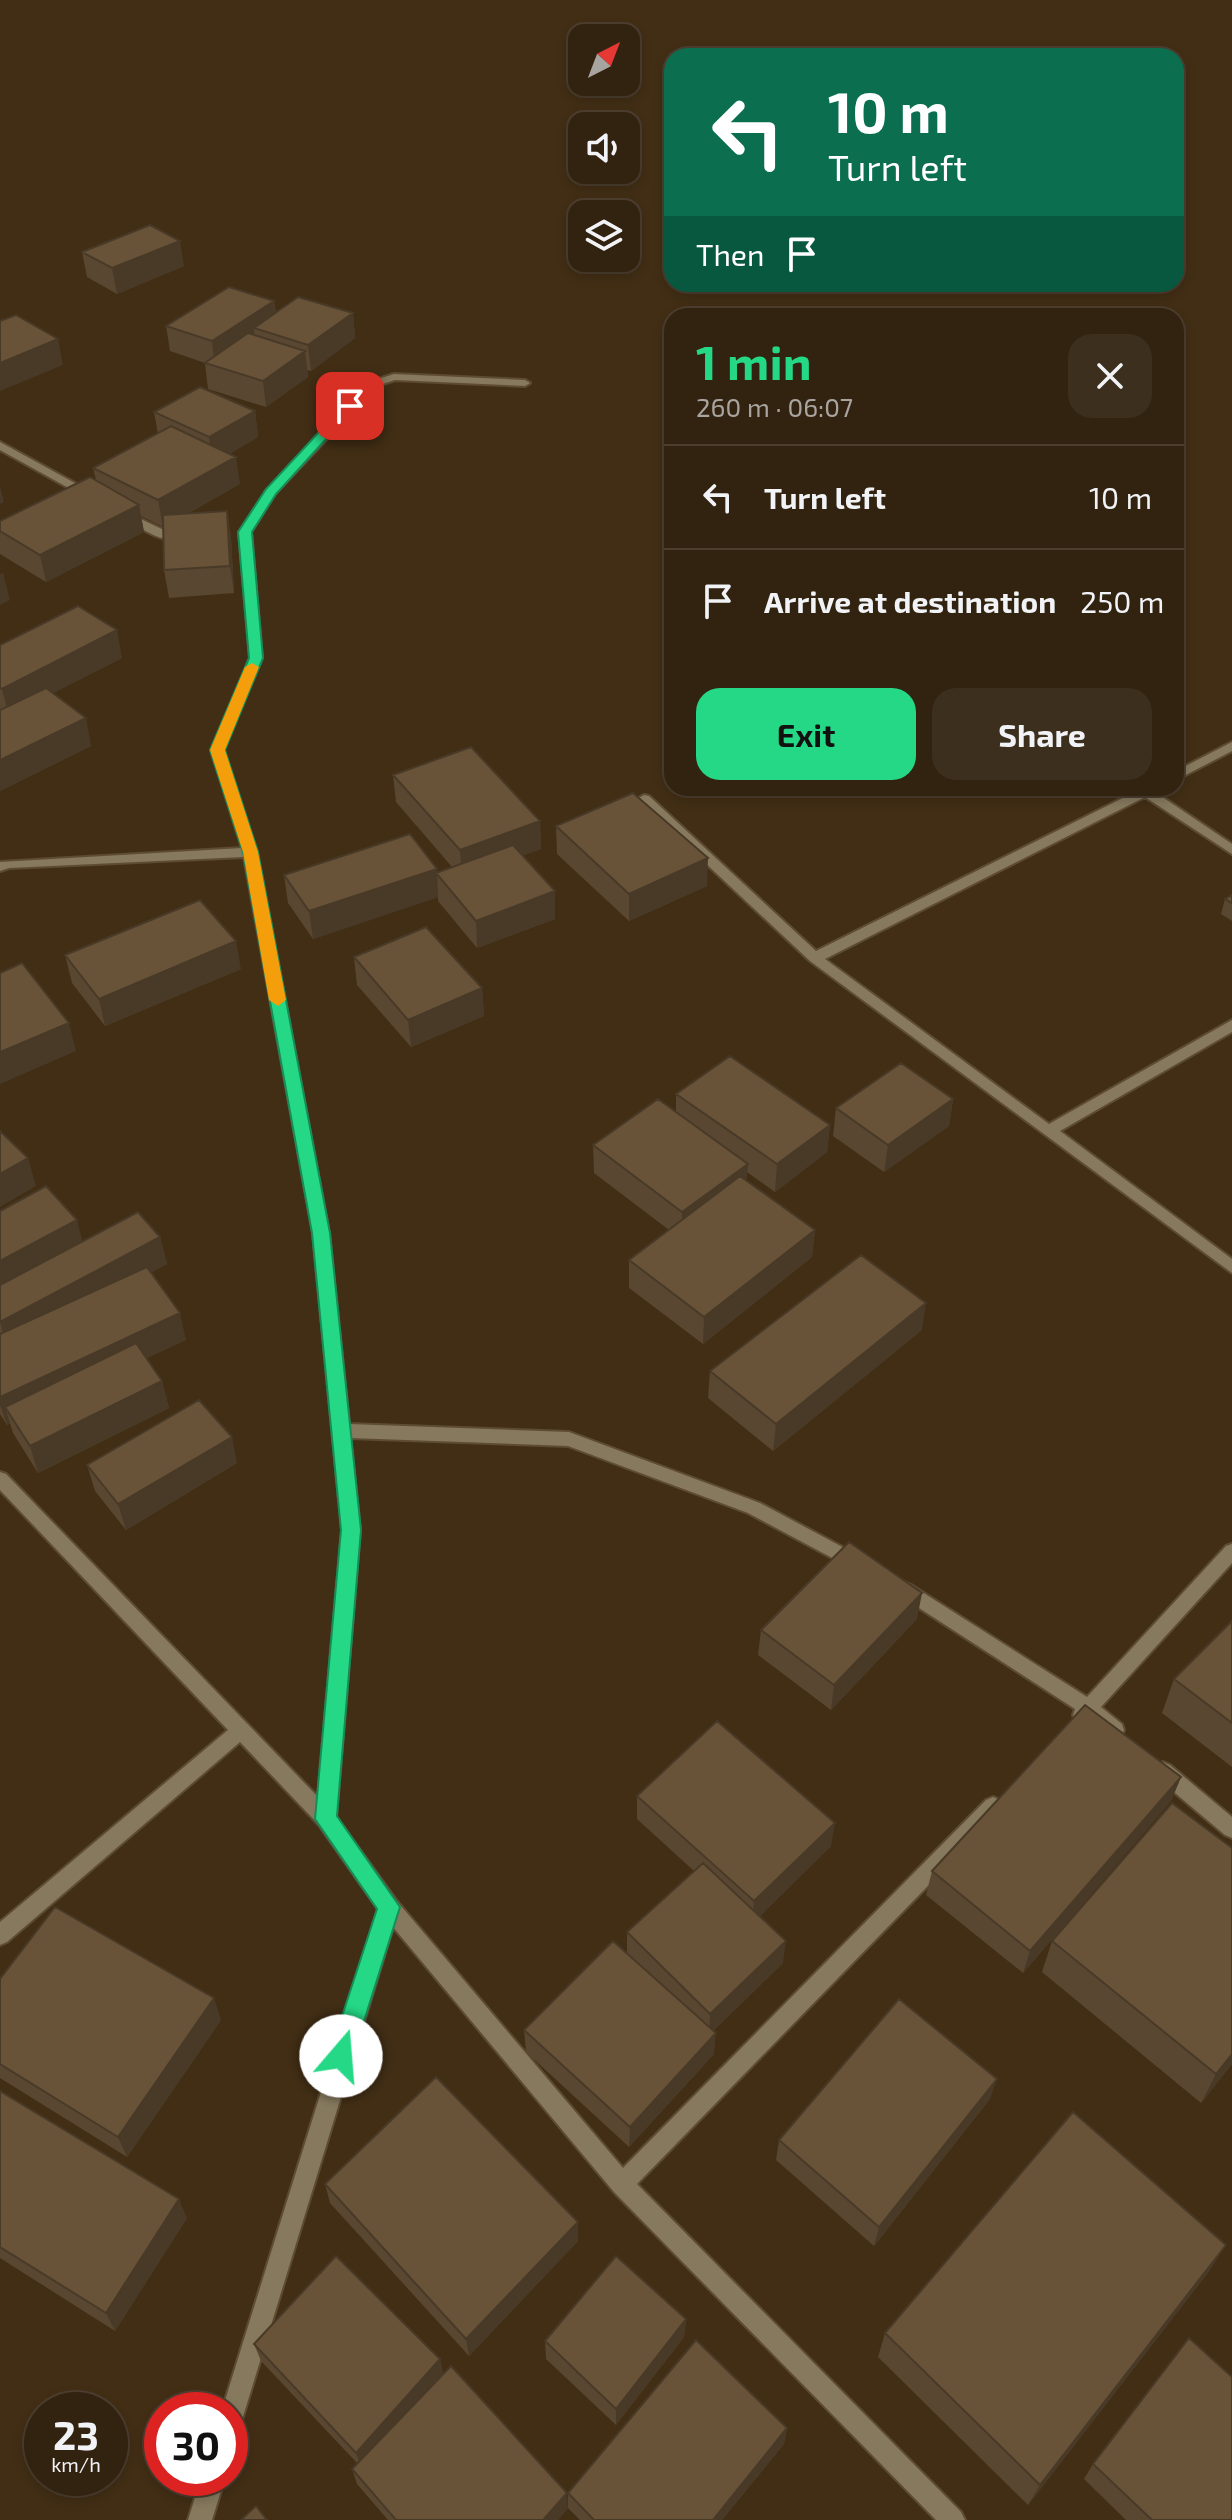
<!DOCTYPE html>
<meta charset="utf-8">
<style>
:root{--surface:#322210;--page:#3d2f1e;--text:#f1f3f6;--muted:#a8a49f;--line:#4d3f30;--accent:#24d886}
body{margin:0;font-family:"Exo 2",sans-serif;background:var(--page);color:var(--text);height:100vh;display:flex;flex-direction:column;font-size:30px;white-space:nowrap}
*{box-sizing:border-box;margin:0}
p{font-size:26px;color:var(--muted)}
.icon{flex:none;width:44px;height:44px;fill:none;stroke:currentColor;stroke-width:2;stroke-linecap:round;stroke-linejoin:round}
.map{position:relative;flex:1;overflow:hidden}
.details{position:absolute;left:664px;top:308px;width:520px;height:488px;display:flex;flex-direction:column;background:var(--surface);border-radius:24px;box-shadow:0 4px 12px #0003,0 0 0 2px var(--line)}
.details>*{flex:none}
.hud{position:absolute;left:664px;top:48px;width:520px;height:244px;border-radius:24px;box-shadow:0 4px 12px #0003,0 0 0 2px var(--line);background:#0b6e4f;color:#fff;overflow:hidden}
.needle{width:52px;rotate:42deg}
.fabs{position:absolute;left:568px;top:24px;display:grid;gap:16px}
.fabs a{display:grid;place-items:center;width:72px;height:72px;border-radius:16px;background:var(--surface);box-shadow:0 4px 12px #0003,0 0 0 2px var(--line);font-size:40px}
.speed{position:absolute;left:24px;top:2392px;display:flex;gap:16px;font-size:40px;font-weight:700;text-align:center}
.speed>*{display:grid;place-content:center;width:104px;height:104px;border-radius:50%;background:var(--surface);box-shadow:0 4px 12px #0003,0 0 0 2px var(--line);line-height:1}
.speed small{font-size:20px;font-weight:400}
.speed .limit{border:12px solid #d22;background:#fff;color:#111}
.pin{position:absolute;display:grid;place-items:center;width:68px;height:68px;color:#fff;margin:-34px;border-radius:16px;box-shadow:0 4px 12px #0006}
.me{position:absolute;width:88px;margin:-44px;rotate:18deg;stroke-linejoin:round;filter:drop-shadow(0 0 6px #0008)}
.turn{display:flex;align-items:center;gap:28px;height:168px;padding:0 32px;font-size:36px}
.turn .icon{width:104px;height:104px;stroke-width:2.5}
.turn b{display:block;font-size:56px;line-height:68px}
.then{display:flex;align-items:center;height:76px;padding:0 32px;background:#0003;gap:16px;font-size:30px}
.round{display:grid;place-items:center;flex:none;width:84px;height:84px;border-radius:24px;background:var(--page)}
.overview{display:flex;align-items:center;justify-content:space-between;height:136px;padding:0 32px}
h1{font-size:48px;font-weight:700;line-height:60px;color:var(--accent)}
.cta{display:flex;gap:16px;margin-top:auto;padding:16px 32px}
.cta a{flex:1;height:92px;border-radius:24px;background:var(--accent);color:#111;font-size:32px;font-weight:700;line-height:92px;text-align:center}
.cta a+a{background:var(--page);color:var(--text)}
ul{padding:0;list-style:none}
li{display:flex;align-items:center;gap:24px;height:104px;padding:0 32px;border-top:2px solid var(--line)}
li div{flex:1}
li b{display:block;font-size:30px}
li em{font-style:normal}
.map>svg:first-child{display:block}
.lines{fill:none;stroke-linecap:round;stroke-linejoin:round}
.street-casing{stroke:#5e4b33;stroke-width:4}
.street{fill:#86795e;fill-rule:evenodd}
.wall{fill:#594731}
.shaded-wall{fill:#493a28}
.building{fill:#685339;stroke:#493a28;stroke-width:2}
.route{fill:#24d886;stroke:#178c57;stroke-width:2}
.slow{fill:#f59e0b}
</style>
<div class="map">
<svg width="1232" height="2520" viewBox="0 0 1232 2520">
<rect width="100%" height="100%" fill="#422e15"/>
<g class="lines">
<defs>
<path id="street" d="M394,374L525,380L530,383L525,386L395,380L377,386L275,494L251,532L262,658L223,750L257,852L329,1233L349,1424L569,1432L760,1503L863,1558L866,1563L863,1568L857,1571L851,1568L748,1513L568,1446L350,1438L360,1530L336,1817L396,1900L623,2168L986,1800L993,1797L1000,1800L1003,1806L1000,1812L637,2184L961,2512L965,2520H936L614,2192L393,1927L242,2420L238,2428L230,2432V2410H222L378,1909L319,1825L240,1742L7,1942L0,1945V1922L228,1730L0,1490V1472L6,1474L318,1797L342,1530L313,1233L244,857L9,868L0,871V862L242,848L211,750L250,658L239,532L267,490L369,382Z
M0,442L93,493L95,495L85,497L0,450Z
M124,511L170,533H183L189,536C167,549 140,527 120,516L118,514Z
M1232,742V751L1176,780V771Z
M1143,788H1160L1155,792L1232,844V854L1145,797L825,959L1049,1124L1232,1020V1032L1060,1131L1232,1259V1273L810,961L637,799L644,795L649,796L816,951Z
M1232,1544V1563L1101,1707L1122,1724L1124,1730L1122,1736L1115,1738L1090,1720L1082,1723L1075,1721L1073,1715L1075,1709L899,1595L896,1590L899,1585L905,1582L911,1585L1087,1697L1226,1546Z
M1163,1762L1170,1765L1232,1817V1838L1225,1835L1156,1777L1153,1771L1156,1765Z
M201,2478H225L212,2520H188Z"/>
</defs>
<!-- street casing -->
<use href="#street" class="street-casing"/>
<!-- street -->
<use href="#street" class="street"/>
</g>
<!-- wall -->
<path class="wall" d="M82,252L184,266L117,294L87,277Z
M274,301L276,313H353L355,338L311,371L307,370L308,377L266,407L208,389L205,363L170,351L166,326Z
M255,411L258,437L229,454L240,484L187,514L227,511L231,538L234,593L169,598L164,570L163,527L141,516L144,532L46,582L0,554V521L96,480L93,468L158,434L154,412Z
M0,645L122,658L53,693L91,746L0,791Z
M393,775L540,821L541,849L523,855L555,891V919L477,948L438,901V897L313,939L288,903L284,875L437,873L452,867L396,802Z
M556,826L707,886L629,921L557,854Z
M1232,895V921L1221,914L1225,899Z
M65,955L241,969L105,1026L72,983Z
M354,957L482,988L484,1016L411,1047L357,985Z
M676,1094L830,1125L827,1152L775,1192L747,1172V1181L815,1230L812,1257L703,1344L629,1288V1260L669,1230L594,1173L593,1145L676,1112Z
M953,1099L949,1126L884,1172L833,1136L836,1108Z
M0,1211L83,1241L160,1237L167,1264L151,1272L186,1340L146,1358L162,1381L169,1408L38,1473L13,1433L10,1423L7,1425L0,1414Z
M922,1330L773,1451L708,1398L710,1371Z
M237,1463L126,1530L95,1491L87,1465Z
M917,1619L831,1710L758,1655L761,1630Z
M1232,1621V1767L1162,1713L1174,1679Z
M1181,1777L1171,1801L1023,1973L926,1895L932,1871Z
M637,1796L831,1846L760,1916L783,1963L713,2031L714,2054L629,2147L526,2052L524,2030L627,1953V1932L694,1871L637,1819Z
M1052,1941L1232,2064L1201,2103L1042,1972Z
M0,1979L221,2020L127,2157L0,2078Z
M0,2091L187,2218L115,2331L0,2258Z
M990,2099L874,2246L776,2160L779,2140Z
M325,2184L578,2241L469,2356L330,2203Z
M1210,2270L1028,2505L878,2357L885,2333Z
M686,2319L684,2337L616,2425L546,2359L545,2341Z
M254,2344L440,2359L443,2374L568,2508L558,2520H388L357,2484L352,2469L357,2463L261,2361Z
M787,2428L784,2444L722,2520H580L568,2508V2493Z
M1093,2464L1232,2520H1126L1084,2479Z"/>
<!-- shaded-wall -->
<path class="shaded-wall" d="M180,241L184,266L117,294L112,268Z
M274,301L277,327L254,328L255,341L215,367L212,341Z
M353,313L355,338L311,371L308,345Z
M58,339L63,365L0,391V363Z
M305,351L308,377L266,407L263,381Z
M255,411L258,437L213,463L209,437Z
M236,457L240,484L163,527L158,500Z
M0,486L4,502L0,504Z
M139,505L144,532L46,582L40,555Z
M227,511L231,538L234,593L230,566Z
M3,573L10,600L0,605V574Z
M117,630L122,658L9,716L2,689Z
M86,718L91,746L0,791V760Z
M540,821L541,849L462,878L460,850Z
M708,858L707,886L629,921V894Z
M437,869L438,897L313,939L309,911Z
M555,891V919L477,948L476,921Z
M236,941L241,969L105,1026L99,999Z
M482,988L484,1016L411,1047L408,1020Z
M69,1023L76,1051L0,1084V1052Z
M953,1099L949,1126L884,1172L888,1145Z
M830,1125L827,1152L775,1192L777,1164Z
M28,1158L36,1186L0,1207V1174Z
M748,1164L746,1191L682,1239V1212Z
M77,1220L84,1247L0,1293V1261Z
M815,1230L812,1257L703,1344L704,1317Z
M160,1237L167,1264L8,1350L0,1322Z
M926,1303L922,1330L773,1451L776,1424Z
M180,1313L186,1340L14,1421L5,1407L10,1423L7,1425L0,1405V1397Z
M162,1381L169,1408L38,1473L30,1446Z
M232,1437L237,1463L126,1530L118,1504Z
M922,1593L917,1619L831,1710L834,1685Z
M1181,1777L1171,1801L1023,1973L1030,1951Z
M835,1823L831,1846L752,1924L754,1901Z
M786,1941L783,1963L709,2035L710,2014Z
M214,1998L221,2020L127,2157L118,2137Z
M716,2033L714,2054L629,2147L630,2127Z
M1232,2054V2064L1201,2103L1216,2074Z
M997,2079L990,2099L874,2246L879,2227Z
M179,2199L187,2218L115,2331L106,2313Z
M578,2222V2241L469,2356L466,2339Z
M1226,2245L1210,2270L1028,2505L1040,2485Z
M686,2319L684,2337L616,2425V2409Z
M440,2359L443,2376L362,2469L356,2453Z
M787,2428L784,2444L722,2520H713Z
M567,2493L568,2508L558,2520H543Z"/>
<!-- building -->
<path class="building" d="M150,225L180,241L112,268L82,252Z
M229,287L274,301L212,341L166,326Z
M298,297L353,313L308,345L254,328Z
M16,315L58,339L0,363V321Z
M248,333L305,351L263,381L205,363Z
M200,387L255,411L209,437L154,412Z
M171,426L236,457L158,500L93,468Z
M90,477L139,505L40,555L0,531V521Z
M227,511L230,566L164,570L163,515Z
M78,606L117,630L2,689L0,688V645Z
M46,688L86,718L0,760V710Z
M471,747L540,821L460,850L393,775Z
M633,793L708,858L629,894L556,826Z
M410,834L437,869L309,911L284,875Z
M513,845L555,891L476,921L436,873Z
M1232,895V903L1225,899Z
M200,900L236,941L99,999L65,955Z
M426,927L482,988L408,1020L354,957Z
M22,963L69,1023L0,1052V973Z
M730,1056L830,1125L777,1164L676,1094Z
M901,1063L953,1099L888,1145L836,1108Z
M658,1099L748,1164L682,1212L593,1145Z
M0,1131L28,1158L0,1174Z
M740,1176L815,1230L704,1317L629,1260Z
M46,1186L77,1220L0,1261V1211Z
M138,1212L160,1237L0,1322V1285Z
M861,1255L926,1303L776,1424L710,1371Z
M147,1267L180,1313L0,1397V1334Z
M136,1343L162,1381L30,1446L5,1407Z
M199,1400L232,1437L118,1504L87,1465Z
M849,1542L922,1593L834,1685L761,1630Z
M1232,1621V1723L1174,1679Z
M1085,1705L1181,1777L1030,1951L932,1871Z
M717,1721L835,1823L754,1901L637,1796Z
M1172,1803L1232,1848V2054L1216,2074L1052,1941Z
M703,1863L786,1941L710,2014L627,1932Z
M55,1907L214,1998L118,2137L0,2064V1979Z
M613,1941L716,2033L630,2127L524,2030Z
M899,1999L997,2079L879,2227L779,2140Z
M436,2077L578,2222L466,2339L325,2184Z
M0,2091L179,2199L106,2313L0,2247Z
M1073,2112L1226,2245L1040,2485L885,2333Z
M336,2256L440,2359L356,2453L254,2344Z
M616,2256L686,2319L616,2409L545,2341Z
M1189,2338L1232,2377V2520H1152L1093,2464Z
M696,2340L787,2428L713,2520H594L568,2493Z
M451,2366L567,2493L543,2520H396L352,2469Z
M256,2506L267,2520H241Z"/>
<!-- route -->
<path class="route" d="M346,403L356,406L276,494L252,532L263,658L225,750L258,852L330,1233L361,1530L337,1816L400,1907L353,2056L350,2064L341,2068L333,2064L329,2056L377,1909L315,1819L341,1530L312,1233L243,852L210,750L249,658L238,532L266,489Z"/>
<!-- slow -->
<path class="slow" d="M252,663L259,667L225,750L258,852L286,1000L278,1006L269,1000L243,852L210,750L245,667Z"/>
</svg>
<div class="fabs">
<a><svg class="needle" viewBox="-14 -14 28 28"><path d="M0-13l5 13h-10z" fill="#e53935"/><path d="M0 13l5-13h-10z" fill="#a8a49f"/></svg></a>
<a><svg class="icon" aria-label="sound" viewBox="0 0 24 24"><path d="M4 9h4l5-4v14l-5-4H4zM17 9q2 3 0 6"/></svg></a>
<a><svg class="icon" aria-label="layers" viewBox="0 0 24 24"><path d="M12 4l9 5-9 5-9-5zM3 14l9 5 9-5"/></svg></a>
</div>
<div class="speed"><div>23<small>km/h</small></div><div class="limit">30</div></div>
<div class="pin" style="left:350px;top:406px;background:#d93025"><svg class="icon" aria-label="arrive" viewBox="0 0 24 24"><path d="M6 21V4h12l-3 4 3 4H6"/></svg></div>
<svg class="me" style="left:341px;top:2056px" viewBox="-20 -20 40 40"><circle r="19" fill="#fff"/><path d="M0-13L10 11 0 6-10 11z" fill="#24d886"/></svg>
<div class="hud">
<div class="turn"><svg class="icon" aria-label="left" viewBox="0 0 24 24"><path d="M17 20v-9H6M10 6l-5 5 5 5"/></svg><div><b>10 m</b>Turn left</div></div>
<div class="then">Then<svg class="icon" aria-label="arrive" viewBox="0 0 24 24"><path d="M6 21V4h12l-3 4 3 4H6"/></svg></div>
</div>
<section class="details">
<div class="overview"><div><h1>1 min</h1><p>260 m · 06:07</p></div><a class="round"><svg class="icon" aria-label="close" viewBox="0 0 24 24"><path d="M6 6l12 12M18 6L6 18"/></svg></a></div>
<ul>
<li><svg class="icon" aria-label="left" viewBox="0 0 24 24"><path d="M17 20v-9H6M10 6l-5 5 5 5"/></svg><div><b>Turn left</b></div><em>10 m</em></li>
<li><svg class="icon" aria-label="arrive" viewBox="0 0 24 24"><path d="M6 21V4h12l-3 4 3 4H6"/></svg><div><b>Arrive at destination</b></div><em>250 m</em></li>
</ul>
<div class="cta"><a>Exit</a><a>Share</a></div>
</section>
</div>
